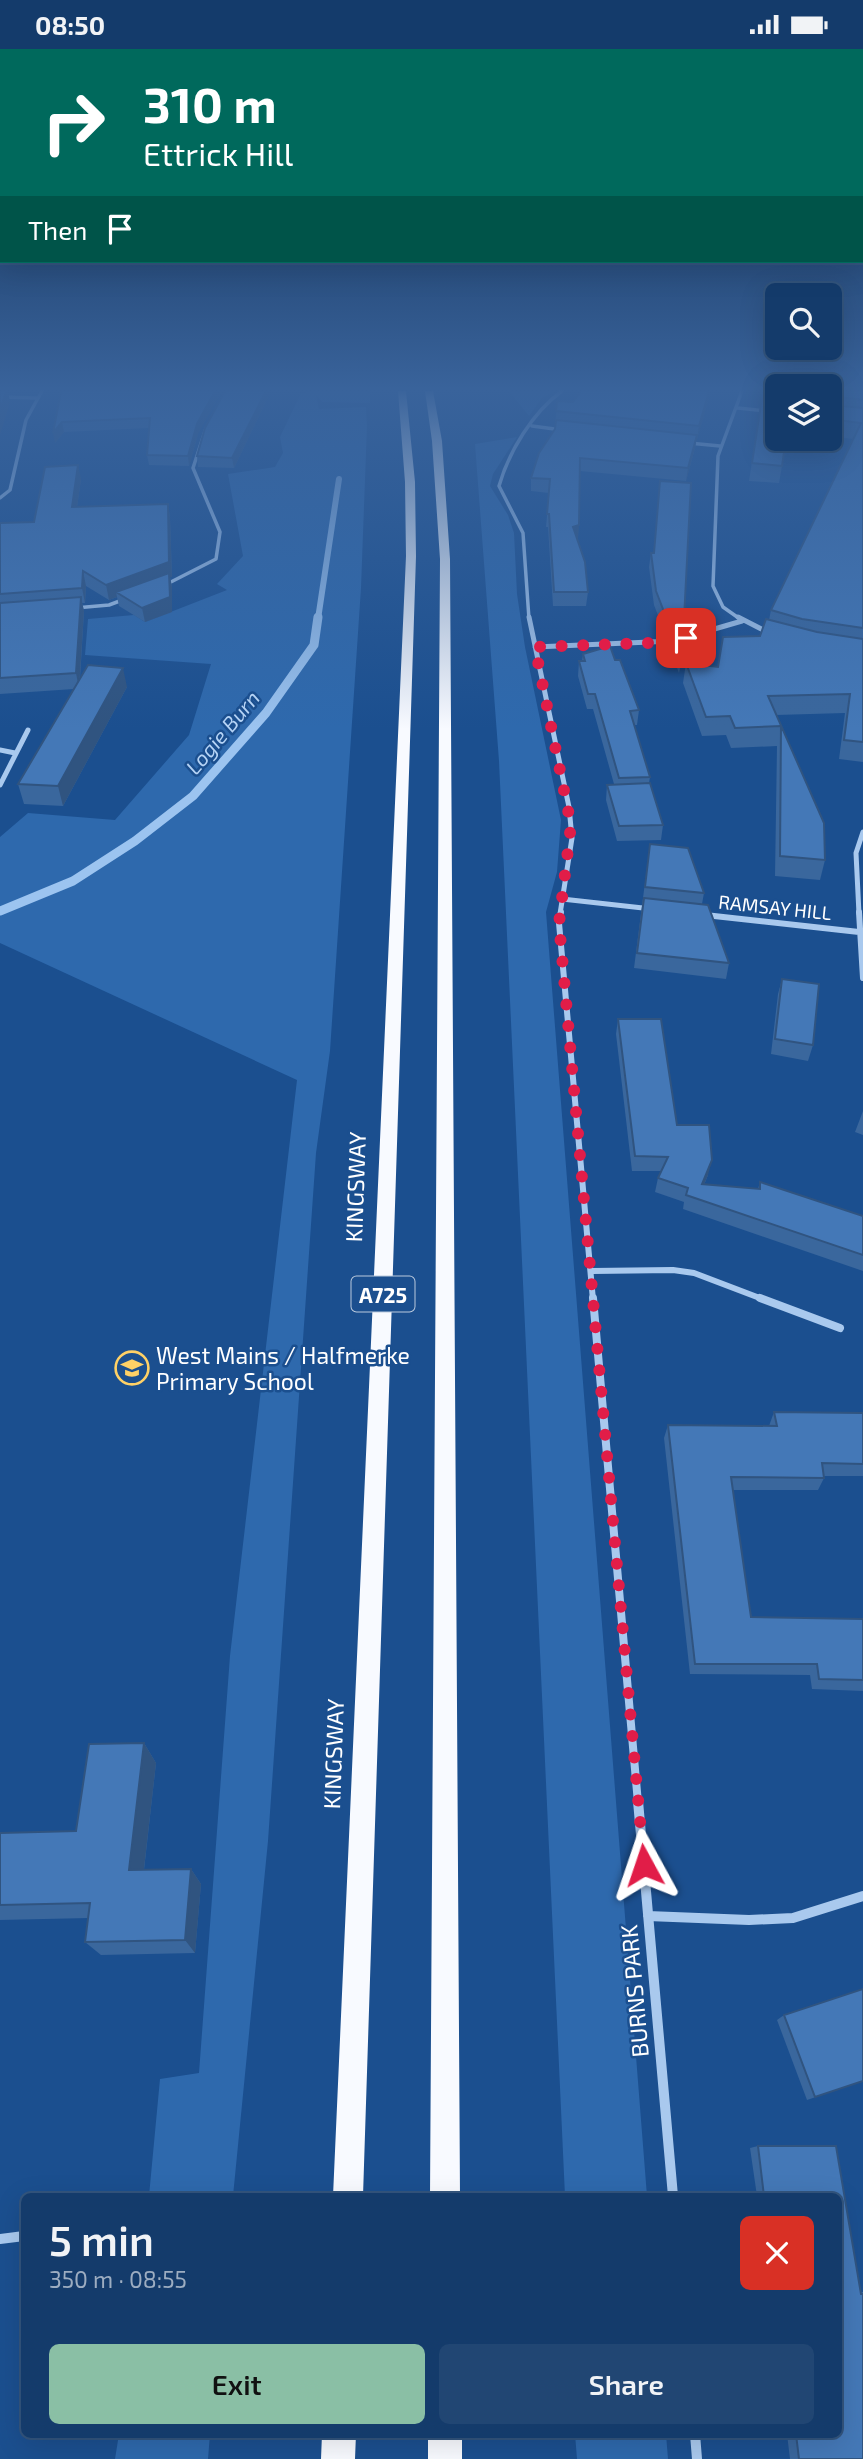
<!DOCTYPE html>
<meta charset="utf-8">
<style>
:root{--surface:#143b6b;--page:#214673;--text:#f1f3f6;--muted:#9dadc1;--line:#33557e;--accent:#8abfa5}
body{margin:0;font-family:"Exo 2",sans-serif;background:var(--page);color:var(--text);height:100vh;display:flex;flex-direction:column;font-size:26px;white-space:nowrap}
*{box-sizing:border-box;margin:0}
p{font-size:23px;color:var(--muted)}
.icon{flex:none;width:38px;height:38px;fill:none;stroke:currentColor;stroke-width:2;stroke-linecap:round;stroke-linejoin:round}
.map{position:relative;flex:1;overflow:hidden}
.panel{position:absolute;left:21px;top:2144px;width:821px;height:245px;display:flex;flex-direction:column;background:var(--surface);border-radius:10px;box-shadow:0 7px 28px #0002,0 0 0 2px var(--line)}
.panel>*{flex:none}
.banner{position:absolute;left:0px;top:0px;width:864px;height:214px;box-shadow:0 7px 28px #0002,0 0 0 2px var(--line);background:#00695c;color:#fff;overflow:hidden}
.buttons{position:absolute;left:765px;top:234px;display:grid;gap:14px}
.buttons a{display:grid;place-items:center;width:77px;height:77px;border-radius:10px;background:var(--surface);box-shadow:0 7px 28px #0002,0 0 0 2px var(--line);font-size:35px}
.pin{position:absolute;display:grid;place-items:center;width:60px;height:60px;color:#fff;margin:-30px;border-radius:14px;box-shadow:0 4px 10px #0006}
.me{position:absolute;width:77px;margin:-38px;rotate:355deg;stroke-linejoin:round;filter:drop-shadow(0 0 5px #0008)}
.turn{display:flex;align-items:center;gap:24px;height:147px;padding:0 28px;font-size:32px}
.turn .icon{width:91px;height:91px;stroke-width:2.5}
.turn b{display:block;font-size:49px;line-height:60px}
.then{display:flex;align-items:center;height:66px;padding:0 28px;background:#0003;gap:14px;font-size:26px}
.round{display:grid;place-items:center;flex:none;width:74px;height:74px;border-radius:10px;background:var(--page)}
.headline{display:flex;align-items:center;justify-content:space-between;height:119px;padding:0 28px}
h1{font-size:42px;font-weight:600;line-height:52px}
.action{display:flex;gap:14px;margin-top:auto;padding:14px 28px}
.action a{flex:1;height:80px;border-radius:10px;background:var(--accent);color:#111;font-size:28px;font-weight:600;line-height:80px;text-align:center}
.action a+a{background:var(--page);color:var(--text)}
.status{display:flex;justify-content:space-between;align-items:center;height:49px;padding:0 35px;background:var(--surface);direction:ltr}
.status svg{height:19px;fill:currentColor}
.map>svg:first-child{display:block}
.green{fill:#2e69ad}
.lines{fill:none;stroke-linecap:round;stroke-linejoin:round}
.stream-far1{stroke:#9cc4f0;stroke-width:6}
.stream{stroke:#9cc4f0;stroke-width:9}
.minor-far4{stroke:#a9c9ee;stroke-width:3.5}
.minor-far3{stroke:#a9c9ee;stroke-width:5}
.minor-far2{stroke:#a9c9ee;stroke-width:6}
.minor-far1{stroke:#a9c9ee;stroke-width:8}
.minor{stroke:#a9c9ee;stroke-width:10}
.trunk{fill:#f8faff;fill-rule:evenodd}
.wall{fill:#3a679d}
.shaded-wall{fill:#305480}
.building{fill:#4478b7;stroke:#305480;stroke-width:2}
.route{stroke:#e11d48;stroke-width:12;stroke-dasharray:0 21.6}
.labels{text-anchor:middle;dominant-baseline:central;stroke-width:5;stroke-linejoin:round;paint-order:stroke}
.far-street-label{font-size:19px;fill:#fff;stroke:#1b4f8f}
.far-water-label{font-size:21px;font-style:italic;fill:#b5d3f5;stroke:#1b4f8f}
.shield{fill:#1b4f8f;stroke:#bbcadd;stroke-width:2}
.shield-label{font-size:21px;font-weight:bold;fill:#fff}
.street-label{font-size:23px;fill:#fff;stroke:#1b4f8f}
.poi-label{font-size:23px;fill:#fff;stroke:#1b4f8f;text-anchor:start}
</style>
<div class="status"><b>08:50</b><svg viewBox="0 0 49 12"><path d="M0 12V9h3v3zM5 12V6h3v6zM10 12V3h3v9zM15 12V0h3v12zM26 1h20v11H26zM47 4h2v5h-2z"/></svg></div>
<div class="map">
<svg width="863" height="2410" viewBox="0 0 863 2410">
<rect width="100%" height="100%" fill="#1b4f8f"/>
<!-- green -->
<path class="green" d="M316,342H370V354L322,353L316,346L319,360L366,358L367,377L361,539L330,1002L316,1104L268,1792L233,2147H149L160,2030L199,2024L230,1607L297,1031L0,894V788L28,764L115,771L189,686L211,615L85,606L88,570L134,566L145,573L227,541L217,535L243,507L228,425L275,418L283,404L280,388L301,344Z
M509,342H555L542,349L529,367Z
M517,388L493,425L490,437L508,466L514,484L517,545L525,598L561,771L557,823L546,863L647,2147H565L499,712L475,395Z
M119,2385H210L208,2410H115Z
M575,2385H666L668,2410H577Z"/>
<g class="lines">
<!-- stream-far1 -->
<path class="stream-far1" d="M318,570L339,430"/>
<!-- stream -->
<path class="stream" d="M0,862L73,832L135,792L193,747L266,664L314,596L318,568"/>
<!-- minor-far4 -->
<path class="minor-far4" d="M0,348L36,349
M738,359L777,363
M532,377L562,381
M689,394L720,397
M0,449L10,441L26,371L42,342
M163,537L216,510L220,483L193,419L206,379
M75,559L109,556L125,550
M529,570L523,484L499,437C509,402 533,363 562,342
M740,570L723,558L713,537L718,407L742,342"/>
<!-- minor-far3 -->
<path class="minor-far3" d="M529,568L569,758L572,789L560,865
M738,568L771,585
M535,598L673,592L742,572
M0,701L15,704
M0,736L28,681
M562,850L652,860
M859,865L856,804L863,783"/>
<!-- minor-far2 -->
<path class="minor-far2" d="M561,863L559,874L593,1251
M859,863L863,929
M705,866L859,883
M592,1222L673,1221L694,1224L765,1251"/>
<!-- minor-far1 -->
<path class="minor-far1" d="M593,1249L638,1754
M760,1249L840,1279"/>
<!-- minor -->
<path class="minor" d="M638,1752L673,2147
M648,1867L749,1871L793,1869L863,1847
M0,2190L24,2187
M695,2385L697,2410"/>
<!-- trunk -->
<path class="trunk" d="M398,342H406L415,433L416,507L363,2147H333L406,507L405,433Z
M425,342H433L442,392L450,510L460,2147H430L440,510L432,392Z
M322,2385H356L355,2410H321Z
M428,2385H462V2410H428Z"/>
</g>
<!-- wall -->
<path class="wall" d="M61,342L198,385L189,417L149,416L147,406L149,379L64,383L55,394Z
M225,342H271L234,419L198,418L197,407Z
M711,342L697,390H696L695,399L686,432L580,422L578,490L588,543L586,557H553L548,478H546L549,444L531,442V429L555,380L557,352L573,353Z
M763,342H777V390L782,417L779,434L749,432Z
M830,342H863V713L839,710L845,664L776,666L824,774L825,811L820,831L775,827L777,697L731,699L726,686L702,687L683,634L686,614L718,618L760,587L769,571L771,561L853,390L830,387Z
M81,430L77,458L168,455L170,469L172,528H170L172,538V563L145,573L119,557L117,548L109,551L86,537L85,554H82L84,562L80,630L127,638L63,757L24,755L18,735L74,640L0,645V474L34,473Z
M660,432L682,581V609L679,624L669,597L671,586L666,587L654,556L649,518L651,504H654Z
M583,605L615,611L639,661L637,676H634L650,728L649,734L663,776L661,791L617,792L606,751L607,736L614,735L593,660H587L578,627L579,612H582Z
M648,810L704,844L702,855L729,914L726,930L634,919Z
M782,930L813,996L808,1012L771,1005L778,945Z
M618,970L677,1076L708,1126L704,1136L758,1140L760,1133L863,1167V1222L683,1160L684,1153L655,1143L658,1129L661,1122H632L616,985Z
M863,1062V1086L855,1083Z
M774,1363L863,1364V1427H824V1429L818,1441H733L751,1568L863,1570V1642L812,1640L810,1626L690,1625L664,1389L668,1376L769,1377Z
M144,1694L156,1714L144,1821L191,1820L201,1835L195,1904L101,1906L85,1893L89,1869L0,1871V1784L76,1782Z
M784,1966L863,2032L807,2051L777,1971Z
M758,2097H836L861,2243H863V2410H790L787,2385H838V2147H757L750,2099Z"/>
<!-- shaded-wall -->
<path class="shaded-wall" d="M6,342H8L10,353L0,386V362Z
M215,342H222L198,385L189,417L188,407L197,375Z
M266,342H271L234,419L232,409Z
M709,342H711L697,390L699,377Z
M62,373L64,383L55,394L53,384Z
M697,386L695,399L686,432L688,419Z
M78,416L81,430L75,473L72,458Z
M168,455L170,469L172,528H170L172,538V563L145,573L142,559L116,543L117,548L109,551L106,536Z
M579,476L578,490L573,478Z
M83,522L86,537L85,554L82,539Z
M81,548L84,562L79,640L76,624Z
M684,570L682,584L672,583L671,586L666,587L668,573Z
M123,619L127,638L63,757L58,737Z
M712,1111L708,1126L698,1150L702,1135Z
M144,1694L156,1714L142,1837L129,1821Z
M191,1820L201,1835L195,1904L185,1891Z"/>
<!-- building -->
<path class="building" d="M0,342H6L0,362Z
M61,342H215L197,375L188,407L147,406L150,369L62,373L53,384Z
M225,342H266L232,409L197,407L205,379Z
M581,342H709L699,377L556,362L557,352L573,353Z
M830,342H863V351L833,347L830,351Z
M762,349L777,350V390H786L782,417L752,414Z
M830,352L833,356L863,359V579L802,570L771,561L861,374L830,370Z
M556,371L697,386L688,419L580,409L579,476L573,478L585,513L588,543H554L549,465H547L550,430L531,429L539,404L555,380Z
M78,416L72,458L168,455L169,513L106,536L83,522L82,539L0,545V474L34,473L45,418Z
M660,432L691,434L684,570L668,573L656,542L651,504H654Z
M169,524L170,548L142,559L116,543Z
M81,548L76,624L0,629V554Z
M766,570L817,583L863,590V693L844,691L850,645L768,647L824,774L825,811L780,807L781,677L735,679L730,667L706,668L686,614L718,618L723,588L760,587Z
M683,581L682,609L672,583Z
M610,597L615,611H620L639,661L630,662L650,728L619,729L595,645H588L579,612H585L583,605Z
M88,616L123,619L58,737L18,735Z
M650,734L663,776L619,777L607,736Z
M650,795L688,799L704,844L645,838Z
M644,849L708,856L729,914L637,904Z
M782,930L819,935L813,996L775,990Z
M618,970H661L677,1076H709L712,1111L702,1135L760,1140V1133L863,1167V1206L686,1146L688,1139L658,1129L668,1108L635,1107Z
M774,1363L863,1364V1415L822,1414L824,1429L731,1428L751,1568L863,1570V1631L819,1630L817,1615H695L668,1376L777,1377Z
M144,1694L129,1821L191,1820L185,1891L85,1893L90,1854L0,1856V1784L76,1782L89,1695Z
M863,1940V2032L815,2048L784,1966Z
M758,2097H836L861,2245H863V2410H799L796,2385H838V2147H764Z"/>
<!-- sky -->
<linearGradient id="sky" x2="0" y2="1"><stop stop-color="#0f2b4f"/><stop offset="0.5" stop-color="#39639b"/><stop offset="1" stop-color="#39639b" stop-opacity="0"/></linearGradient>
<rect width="863" height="680" fill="url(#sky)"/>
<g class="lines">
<!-- route -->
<path class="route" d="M644,1816L559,874L571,776L535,598L651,594L686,589"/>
</g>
<!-- icons -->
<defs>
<symbol id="school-ring" viewBox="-11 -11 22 22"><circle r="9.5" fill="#1b4f8f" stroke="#ffd166" stroke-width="1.5"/><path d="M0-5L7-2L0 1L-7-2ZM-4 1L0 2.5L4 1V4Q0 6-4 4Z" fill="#ffd166"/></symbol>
</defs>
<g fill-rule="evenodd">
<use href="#school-ring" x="113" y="1300" width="38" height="38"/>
</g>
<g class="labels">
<!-- far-street labels -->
<g class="far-street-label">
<text transform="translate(775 858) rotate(6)">RAMSAY HILL</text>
</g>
<!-- far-water labels -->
<g class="far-water-label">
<text transform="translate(222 683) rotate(-50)">Logie Burn</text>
</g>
<!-- shield labels -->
<rect class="shield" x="351.5" y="1227.5" width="63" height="35" rx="5"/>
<g class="shield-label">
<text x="383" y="1245">A725</text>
</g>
<!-- street labels -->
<g class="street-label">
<text transform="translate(355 1138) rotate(-88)">KINGSWAY</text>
<text transform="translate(333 1705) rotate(-88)">KINGSWAY</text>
<text transform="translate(634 1942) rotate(-95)">BURNS PARK</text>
</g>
<!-- poi labels -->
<g class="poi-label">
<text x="156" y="1306">West Mains / Halfmerke<tspan x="156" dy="26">Primary School</tspan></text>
</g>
</g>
</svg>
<div class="buttons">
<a><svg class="icon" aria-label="search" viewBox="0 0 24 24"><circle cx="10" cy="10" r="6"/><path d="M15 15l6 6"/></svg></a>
<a><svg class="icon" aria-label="layers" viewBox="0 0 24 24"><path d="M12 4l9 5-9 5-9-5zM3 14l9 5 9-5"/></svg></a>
</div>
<div class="pin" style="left:686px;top:589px;background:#d93025"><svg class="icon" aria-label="arrive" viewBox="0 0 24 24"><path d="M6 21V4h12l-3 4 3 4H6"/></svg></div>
<svg class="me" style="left:644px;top:1816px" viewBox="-20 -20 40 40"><path d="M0-17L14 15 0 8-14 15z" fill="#e11d48" stroke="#fff" stroke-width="4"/></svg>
<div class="banner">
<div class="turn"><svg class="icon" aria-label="right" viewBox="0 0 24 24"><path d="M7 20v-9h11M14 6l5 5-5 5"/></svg><div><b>310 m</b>Ettrick Hill</div></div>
<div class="then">Then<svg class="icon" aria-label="arrive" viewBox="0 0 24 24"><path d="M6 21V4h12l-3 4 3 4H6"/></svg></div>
</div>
<section class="panel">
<div class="headline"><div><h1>5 min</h1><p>350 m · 08:55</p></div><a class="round" style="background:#d93025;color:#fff"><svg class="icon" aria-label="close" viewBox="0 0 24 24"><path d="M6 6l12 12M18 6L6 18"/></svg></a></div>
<div class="action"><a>Exit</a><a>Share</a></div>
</section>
</div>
